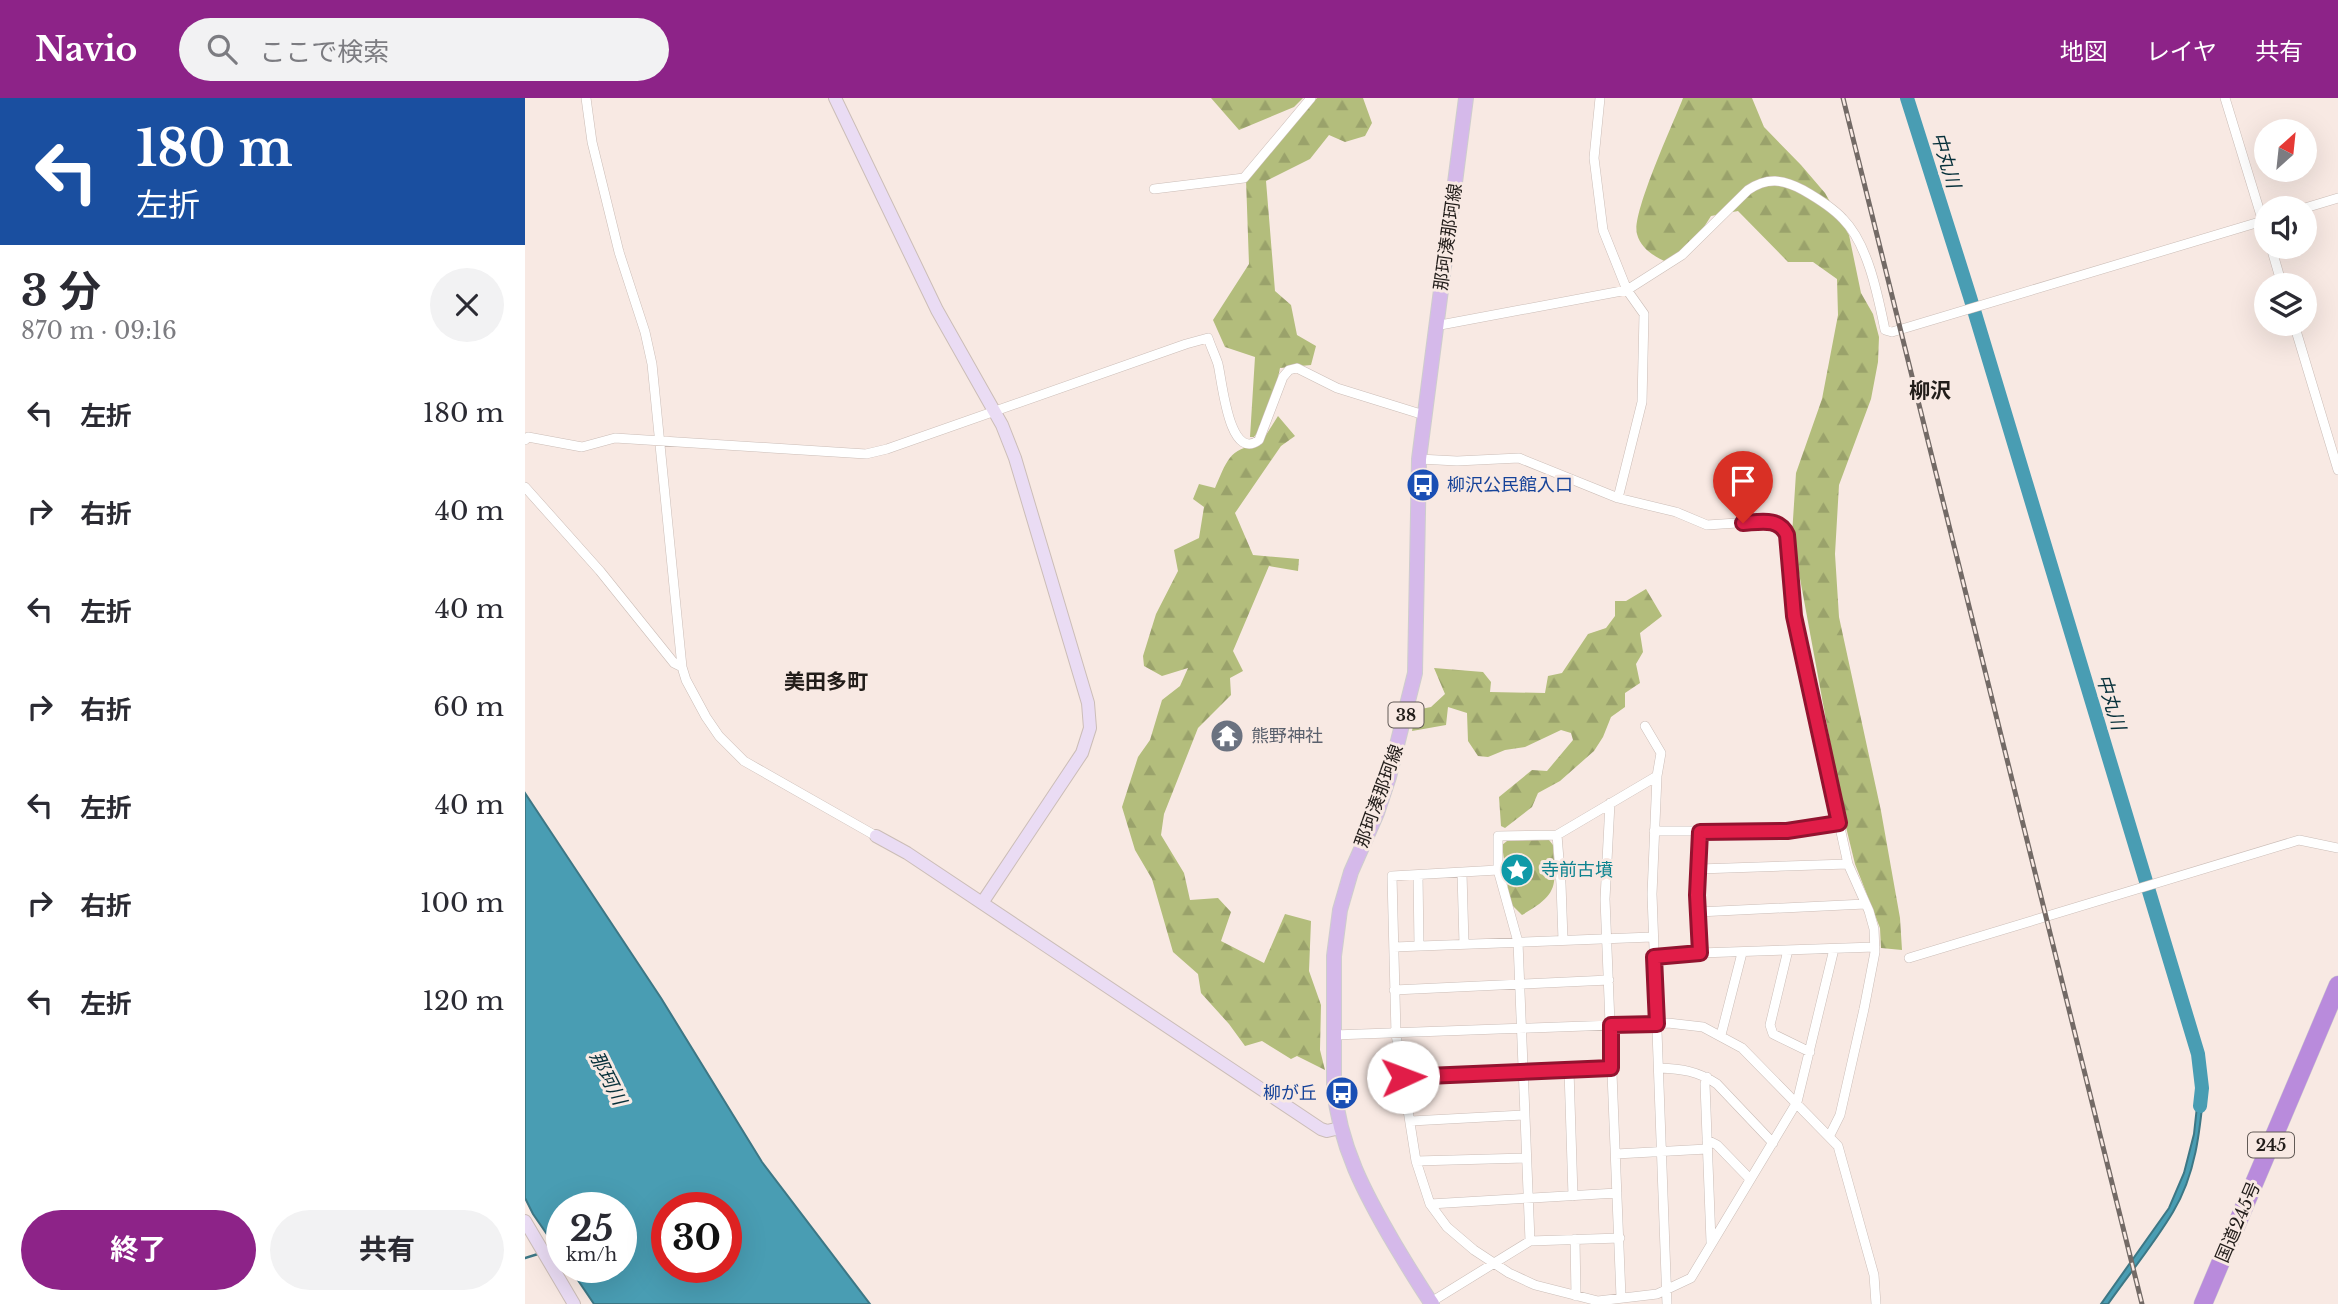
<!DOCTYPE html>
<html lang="ja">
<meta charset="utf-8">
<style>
:root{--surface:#fff;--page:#f2f2f3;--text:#2b2b33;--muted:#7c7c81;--accent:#8d2388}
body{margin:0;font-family:"Libre Baskerville","Noto Sans JP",serif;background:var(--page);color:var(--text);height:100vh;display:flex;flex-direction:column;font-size:26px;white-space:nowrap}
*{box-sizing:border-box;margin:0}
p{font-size:23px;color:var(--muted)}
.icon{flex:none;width:38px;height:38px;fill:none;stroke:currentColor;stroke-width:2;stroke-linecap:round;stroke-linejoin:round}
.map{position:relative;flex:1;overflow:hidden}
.side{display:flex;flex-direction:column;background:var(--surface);width:525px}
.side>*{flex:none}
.top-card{background:#1a4fa0;color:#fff;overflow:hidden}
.needle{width:46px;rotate:27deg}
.tools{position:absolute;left:1729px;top:21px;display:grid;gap:14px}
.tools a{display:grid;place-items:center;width:63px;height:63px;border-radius:50%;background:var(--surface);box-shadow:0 7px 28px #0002;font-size:35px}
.speed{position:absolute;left:21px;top:1094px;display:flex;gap:14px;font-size:35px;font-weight:700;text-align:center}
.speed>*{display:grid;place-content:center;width:91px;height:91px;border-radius:50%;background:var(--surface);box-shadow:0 7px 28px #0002;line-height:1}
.speed small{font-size:18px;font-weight:400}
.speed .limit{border:10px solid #d22;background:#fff;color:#111}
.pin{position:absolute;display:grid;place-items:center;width:60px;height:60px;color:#fff;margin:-72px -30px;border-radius:50% 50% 50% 0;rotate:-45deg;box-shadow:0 0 7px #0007}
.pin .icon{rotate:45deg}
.me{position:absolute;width:77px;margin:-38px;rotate:88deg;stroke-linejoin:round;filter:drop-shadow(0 0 5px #0008)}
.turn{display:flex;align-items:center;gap:24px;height:147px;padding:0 21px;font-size:32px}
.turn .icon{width:91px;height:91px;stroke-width:2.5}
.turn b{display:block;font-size:49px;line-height:60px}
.round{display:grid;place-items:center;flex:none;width:74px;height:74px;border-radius:37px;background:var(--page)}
.headline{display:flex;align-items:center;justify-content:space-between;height:119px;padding:0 21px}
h1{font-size:42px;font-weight:700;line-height:52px}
.cta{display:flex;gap:14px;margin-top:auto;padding:14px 21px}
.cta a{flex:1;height:80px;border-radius:42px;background:var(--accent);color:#fff;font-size:28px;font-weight:700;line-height:80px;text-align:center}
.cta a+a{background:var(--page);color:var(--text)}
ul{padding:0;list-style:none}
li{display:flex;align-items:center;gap:21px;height:98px;padding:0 21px}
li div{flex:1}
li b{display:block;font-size:26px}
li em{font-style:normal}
header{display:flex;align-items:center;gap:42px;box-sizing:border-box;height:98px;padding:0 35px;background:var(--accent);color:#fff}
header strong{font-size:33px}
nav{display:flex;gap:38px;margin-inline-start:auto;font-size:24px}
.search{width:490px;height:63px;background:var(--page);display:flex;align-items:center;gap:18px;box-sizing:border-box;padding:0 24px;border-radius:38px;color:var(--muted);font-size:26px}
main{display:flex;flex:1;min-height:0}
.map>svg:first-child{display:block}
.forest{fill:url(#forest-firs)}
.water{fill:#499db3;stroke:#3d7785;stroke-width:2;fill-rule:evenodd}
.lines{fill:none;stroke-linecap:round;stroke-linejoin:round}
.stream{stroke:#3d7785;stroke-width:2.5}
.river{stroke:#499db3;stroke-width:14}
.street-casing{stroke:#cbbdb7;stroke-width:10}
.secondary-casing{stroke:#cbbdb7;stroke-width:14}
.primary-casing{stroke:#cecdcd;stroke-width:16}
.highway-casing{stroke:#cecdcd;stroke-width:19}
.street{stroke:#fff;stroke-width:9}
.secondary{stroke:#eadcf4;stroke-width:12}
.primary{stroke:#d5b9ea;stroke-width:14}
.highway{stroke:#b98bdc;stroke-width:18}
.rail-casing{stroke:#736a66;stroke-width:5}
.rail{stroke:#f8e9e3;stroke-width:2.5;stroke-dasharray:8;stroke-linecap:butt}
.route-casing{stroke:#92132f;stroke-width:18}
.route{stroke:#e11d48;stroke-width:12}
.labels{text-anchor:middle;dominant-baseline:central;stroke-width:6;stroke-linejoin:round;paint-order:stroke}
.shield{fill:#f8e9e3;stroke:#625a56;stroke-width:2}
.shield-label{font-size:16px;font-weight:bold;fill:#221d1a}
.street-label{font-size:18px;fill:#221d1a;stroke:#f8e9e3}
.transit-label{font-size:18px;fill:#164399;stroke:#f8e9e3;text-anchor:start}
.worship-label{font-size:18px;fill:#5b616d;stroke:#f8e9e3;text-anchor:start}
.culture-label{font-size:18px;fill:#0d838f;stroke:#f8e9e3;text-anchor:start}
.water-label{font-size:19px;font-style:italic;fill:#06303a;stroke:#f8e9e3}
.quarter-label{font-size:21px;font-weight:bold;fill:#221d1a;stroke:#f8e9e3}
</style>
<header>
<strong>Navio</strong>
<div class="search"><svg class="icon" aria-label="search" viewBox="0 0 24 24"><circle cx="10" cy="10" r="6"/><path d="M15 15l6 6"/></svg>ここで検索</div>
<nav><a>地図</a><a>レイヤ</a><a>共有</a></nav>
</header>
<main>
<section class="side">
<div class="top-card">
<div class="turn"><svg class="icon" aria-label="left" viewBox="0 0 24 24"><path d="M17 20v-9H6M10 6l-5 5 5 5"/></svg><div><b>180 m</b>左折</div></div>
</div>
<div class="headline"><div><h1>3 分</h1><p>870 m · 09:16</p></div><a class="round"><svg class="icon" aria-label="close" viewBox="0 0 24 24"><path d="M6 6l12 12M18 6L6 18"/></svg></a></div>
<ul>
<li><svg class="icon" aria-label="left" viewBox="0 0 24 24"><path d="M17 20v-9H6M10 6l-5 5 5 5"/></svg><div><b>左折</b></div><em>180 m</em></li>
<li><svg class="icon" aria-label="right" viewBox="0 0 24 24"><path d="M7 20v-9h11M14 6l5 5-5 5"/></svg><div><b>右折</b></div><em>40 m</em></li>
<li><svg class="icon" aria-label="left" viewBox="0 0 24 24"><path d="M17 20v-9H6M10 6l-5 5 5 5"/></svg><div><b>左折</b></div><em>40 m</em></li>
<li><svg class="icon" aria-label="right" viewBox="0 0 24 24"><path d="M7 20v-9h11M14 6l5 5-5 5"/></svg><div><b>右折</b></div><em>60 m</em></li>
<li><svg class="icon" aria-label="left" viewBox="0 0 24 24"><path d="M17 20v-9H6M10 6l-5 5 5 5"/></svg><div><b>左折</b></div><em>40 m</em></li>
<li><svg class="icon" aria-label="right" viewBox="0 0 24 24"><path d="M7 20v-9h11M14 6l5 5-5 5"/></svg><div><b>右折</b></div><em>100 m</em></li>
<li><svg class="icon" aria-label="left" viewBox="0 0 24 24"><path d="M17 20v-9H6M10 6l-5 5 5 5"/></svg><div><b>左折</b></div><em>120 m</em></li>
</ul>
<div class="cta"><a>終了</a><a>共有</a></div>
</section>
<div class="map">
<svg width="1813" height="1206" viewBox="0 0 1813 1206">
<defs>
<pattern id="forest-firs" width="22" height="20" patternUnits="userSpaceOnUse" patternTransform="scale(1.75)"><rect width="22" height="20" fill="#b3bd7c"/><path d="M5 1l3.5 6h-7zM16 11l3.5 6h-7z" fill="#9aa26b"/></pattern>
</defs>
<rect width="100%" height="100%" fill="#f8e9e3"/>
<!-- forest -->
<path class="forest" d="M686,0H778L769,9L714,32Z
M792,0H838L847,25L840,38L820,44L804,37L785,61L741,83L750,193L766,207L772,237L791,248L786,267L755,270C750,294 745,319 729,339H725L730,259L700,249L688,222L724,166L721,81Z
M1158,0H1227L1239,29L1276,67L1300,95L1324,137L1336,195L1348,216L1354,239L1353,264L1346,301L1314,387L1310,456L1314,519L1356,713L1375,820L1377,852L1356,850L1355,830L1330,766L1320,725L1267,437L1271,375L1297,301L1313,217L1312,181L1288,164H1263L1213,113L1186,118L1172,140L1143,165C1129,158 1116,151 1112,136C1106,116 1149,24 1158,0Z
M753,318L770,338L756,348L710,415L728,457L774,461L773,473L744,468L708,553L718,573L705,580L706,597L673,630L639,716L636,737L659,775L665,802L693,800L706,814L696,843L739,865L760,816L786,823L784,873L796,907L795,952L800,972L772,958L766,961L737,943L720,948L704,926L676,895L673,876L648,854L627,781L610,752L597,709L613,659L625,642L637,602L655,588L663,570L637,578L619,568L618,558L631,516L653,473L649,452L674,440L679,409L668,401L674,386L690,390C701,366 704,348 734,348Z
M1121,491L1137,518L1115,535L1118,554L1111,566L1115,585L1100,595V609L1086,619L1078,639L1069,653L1035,683L1013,695L1007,709L980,730L976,728L974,699L1007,672L1022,673L1048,642L1046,635L1036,632L1000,649L980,652L963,659L953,658L943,643L942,615L923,609L921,627L887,633L891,612L906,609L920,596L909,570L958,574L966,584L965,594L1020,595L1023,578L1037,575L1063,536L1081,530L1090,518V503H1101Z
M1024,742L1028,747C1030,787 1036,795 997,817L985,805L977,747L982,743Z"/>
<!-- water -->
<path class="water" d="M0,695L136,900L237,1064L345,1206H69L44,1169H96V1110H37V1158L8,1116L0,1100ZM142,1110H201V1169H142Z
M1674,990H1679C1675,1032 1671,1076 1648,1114C1629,1146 1604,1176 1583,1206H1576L1644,1110L1659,1075L1669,1036Z"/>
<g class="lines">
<!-- stream -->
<path class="stream" d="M23,1153L37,1149
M0,1160L13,1156"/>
<!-- river -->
<path class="river" d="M1382,0L1445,199L1673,956L1677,990L1675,1008"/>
<defs>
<path id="street" d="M61,0L67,44L94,154L120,234L127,266L157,569L161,582L181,619L194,638L219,663L351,738
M1075,0L1069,60L1078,132L1102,192L1119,216L1117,304L1093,400
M1700,0L1741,134
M629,91L719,80L786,0
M1780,110L1813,100
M1746,149L1757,187
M1769,226L1813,372
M910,228L1102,192L1157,157L1223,92C1242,79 1258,81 1278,92C1292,100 1307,109 1318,121C1343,146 1353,198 1360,232L1367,234L1741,122
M0,342L3,339L57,349L90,340L341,356L362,351L661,246L683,240C686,249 690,257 693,266C697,282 704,365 734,342L758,279L764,272L772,270L812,290L899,317
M894,361L932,363L994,360L1093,400L1151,414L1182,427L1242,423L1252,425L1261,432L1269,518L1314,725L1323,766L1344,813L1349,831L1350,854L1339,911L1315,1017L1305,1037
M0,389L75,473L149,565L157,569
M1120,628L1136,655L1132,678L1127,796L1142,1206
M1085,705L1080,801L1096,1199
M1129,733H1262L1314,725
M1032,737L1036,786L1038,842
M1174,771L1323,766
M973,772L867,778L871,936L891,1063L905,1106L922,1129L949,1152L984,1175L1010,1187L1073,1203L1132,1196L1166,1180L1272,1004L1309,851
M937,775L939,846
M893,777L894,848
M1173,814L1340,806
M869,849L1127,839
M1263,852L1245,927L1248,936L1285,954
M1175,855L1172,797L1175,734
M1129,859L1175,855L1350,849
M1384,860L1774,742L1813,750
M869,892L1084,882
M809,937L1143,925L1178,929L1217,950L1313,1048L1349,1177L1351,1206
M1196,937L1217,855
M1134,970C1157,971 1173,973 1192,986L1248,1045
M1044,972L1048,1098
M879,979L1086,970
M1182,979L1180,986L1186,1144
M886,1023L998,1017
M1182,1042L1192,1047L1225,1081
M1091,1056L1182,1051
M891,1063L1001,1060
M905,1106L1092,1095
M1050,1141L1051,1198
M1005,1143L993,844L973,772V738L1032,737L1132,678
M906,1204L1005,1143L1095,1140"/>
<path id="secondary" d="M310,0L412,212L477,327L490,360L563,605L565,630L557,655L457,805
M351,738L382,755L796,1031L802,1033L815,1030
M0,1123L49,1206"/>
<path id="primary" d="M907,1206C894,1187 882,1167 870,1147C840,1096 814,1048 809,988V858L815,812L826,774L852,715L864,679L890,575L894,361L941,0"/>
<path id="highway" d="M1678,1206L1813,887"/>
</defs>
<!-- street casing -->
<use href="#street" class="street-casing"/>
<!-- secondary casing -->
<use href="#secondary" class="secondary-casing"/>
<!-- primary casing -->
<use href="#primary" class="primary-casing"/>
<!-- highway casing -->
<use href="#highway" class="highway-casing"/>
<!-- street -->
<use href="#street" class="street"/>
<!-- secondary -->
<use href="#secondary" class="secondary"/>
<!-- primary -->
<use href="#primary" class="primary"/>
<!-- highway -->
<use href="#highway" class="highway"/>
<defs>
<path id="rail" d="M1318,0L1617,1206"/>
</defs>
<!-- rail casing -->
<use href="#rail" class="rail-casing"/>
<!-- rail -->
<use href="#rail" class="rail"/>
</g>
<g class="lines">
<defs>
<path id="route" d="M878,979L1086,970V927L1132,926L1129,859L1175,855L1172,797L1175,734L1262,733L1314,725L1269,518L1262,437C1254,419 1235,424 1218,425"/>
</defs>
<!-- route casing -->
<use href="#route" class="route-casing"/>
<!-- route -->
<use href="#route" class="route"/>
</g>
<!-- icons -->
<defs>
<symbol id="bus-disc" viewBox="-11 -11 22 22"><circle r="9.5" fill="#1a4fb4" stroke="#f8e9e3"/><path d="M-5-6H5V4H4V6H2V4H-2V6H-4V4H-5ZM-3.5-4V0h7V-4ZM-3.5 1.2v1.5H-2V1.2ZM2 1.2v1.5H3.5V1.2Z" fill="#fff"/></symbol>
<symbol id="temple-disc" viewBox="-11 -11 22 22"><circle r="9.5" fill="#6b7280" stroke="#f8e9e3"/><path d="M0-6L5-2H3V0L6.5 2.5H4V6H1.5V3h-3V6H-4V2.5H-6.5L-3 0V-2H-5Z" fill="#fff"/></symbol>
<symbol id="sight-disc" viewBox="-11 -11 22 22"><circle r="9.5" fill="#0f9aa8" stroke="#f8e9e3"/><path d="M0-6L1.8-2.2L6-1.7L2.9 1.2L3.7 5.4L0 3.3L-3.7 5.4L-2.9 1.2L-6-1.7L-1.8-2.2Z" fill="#fff"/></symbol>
</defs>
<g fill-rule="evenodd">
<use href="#bus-disc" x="879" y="368" width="38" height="38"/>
<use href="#temple-disc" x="683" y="619" width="38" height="38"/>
<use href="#sight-disc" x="973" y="753" width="38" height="38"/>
<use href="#bus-disc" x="798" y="976" width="38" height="38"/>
</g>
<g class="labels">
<!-- shield labels -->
<g class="shield">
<rect x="863.5" y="604.5" width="35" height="25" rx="5"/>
<rect x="1723" y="1034.5" width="46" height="25" rx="5"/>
</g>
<g class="shield-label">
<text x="881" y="617">38</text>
<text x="1746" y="1047">245</text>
</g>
<!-- street labels -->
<g class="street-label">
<text transform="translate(923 139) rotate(-82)">那珂湊那珂線</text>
<text transform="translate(854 698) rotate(-70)">那珂湊那珂線</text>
<text transform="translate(1713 1124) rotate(-67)">国道245号</text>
</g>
<!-- transit labels -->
<g class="transit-label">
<text x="922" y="387">柳沢公民館入口</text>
<text x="792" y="995" text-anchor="end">柳が丘</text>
</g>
<!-- worship labels -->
<g class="worship-label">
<text x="726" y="638">熊野神社</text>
</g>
<!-- culture labels -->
<g class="culture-label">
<text x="1016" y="772">寺前古墳</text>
</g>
<!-- water labels -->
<g class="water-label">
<text transform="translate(1421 62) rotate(73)">中丸川</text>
<text transform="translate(1586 604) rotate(73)">中丸川</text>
<text transform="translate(83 980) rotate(63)">那珂川</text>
</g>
<!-- quarter labels -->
<g class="quarter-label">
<text x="1405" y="293">柳沢</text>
<text x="301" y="584">美田多町</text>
</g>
</g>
</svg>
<div class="tools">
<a><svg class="needle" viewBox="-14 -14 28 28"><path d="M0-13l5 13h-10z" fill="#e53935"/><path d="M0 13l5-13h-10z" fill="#7c7c81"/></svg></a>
<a><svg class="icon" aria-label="sound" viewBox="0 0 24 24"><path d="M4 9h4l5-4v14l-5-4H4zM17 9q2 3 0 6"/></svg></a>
<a><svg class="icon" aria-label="layers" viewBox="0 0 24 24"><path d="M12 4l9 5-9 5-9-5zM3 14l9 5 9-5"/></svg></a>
</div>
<div class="speed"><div>25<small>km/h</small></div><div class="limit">30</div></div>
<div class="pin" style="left:1218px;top:425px;background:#d93025"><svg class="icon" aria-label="arrive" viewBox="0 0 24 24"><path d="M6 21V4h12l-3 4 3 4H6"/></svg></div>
<svg class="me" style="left:878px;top:979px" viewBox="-20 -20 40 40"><circle r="19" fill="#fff"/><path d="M0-13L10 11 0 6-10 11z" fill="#e11d48"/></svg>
</div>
</main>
